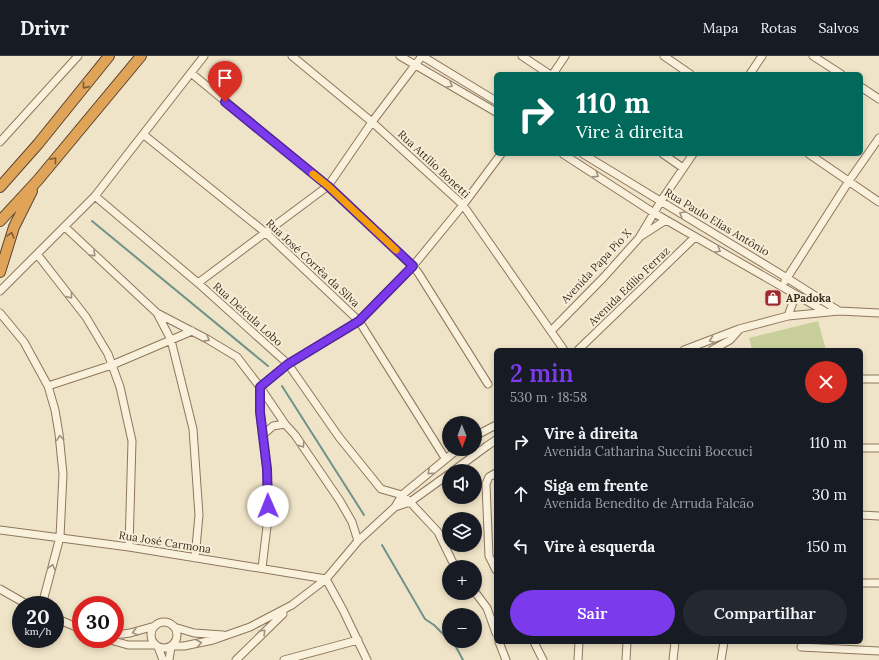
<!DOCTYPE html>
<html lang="pt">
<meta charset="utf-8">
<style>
:root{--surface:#171b24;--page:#242831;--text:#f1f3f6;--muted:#9ea1a6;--line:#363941;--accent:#7c3aed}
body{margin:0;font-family:Lora,serif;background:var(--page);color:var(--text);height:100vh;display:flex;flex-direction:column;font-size:15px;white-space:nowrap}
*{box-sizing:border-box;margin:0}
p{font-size:13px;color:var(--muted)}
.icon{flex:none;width:22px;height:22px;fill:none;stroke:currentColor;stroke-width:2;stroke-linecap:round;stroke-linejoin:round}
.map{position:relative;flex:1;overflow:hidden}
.drawer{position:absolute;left:494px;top:292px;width:369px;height:296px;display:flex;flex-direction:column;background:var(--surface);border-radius:6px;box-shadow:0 2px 6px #0003}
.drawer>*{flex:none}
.banner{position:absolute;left:494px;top:16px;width:369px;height:84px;border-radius:6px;box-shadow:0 2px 6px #0003;background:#00695c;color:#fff;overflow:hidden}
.needle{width:26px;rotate:179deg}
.buttons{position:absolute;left:442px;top:360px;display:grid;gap:8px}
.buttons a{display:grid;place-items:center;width:40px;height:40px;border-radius:50%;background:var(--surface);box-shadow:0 2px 6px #0003;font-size:20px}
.speed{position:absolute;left:12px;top:540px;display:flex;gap:8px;font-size:20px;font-weight:700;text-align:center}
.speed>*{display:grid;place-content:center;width:52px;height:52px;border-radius:50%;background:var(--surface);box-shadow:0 2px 6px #0003;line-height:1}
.speed small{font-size:10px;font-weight:400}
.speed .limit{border:6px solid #d22;background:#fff;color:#111}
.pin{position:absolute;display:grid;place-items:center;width:34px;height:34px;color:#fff;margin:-41px -17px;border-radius:50% 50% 50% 0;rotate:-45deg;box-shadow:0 0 4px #0007}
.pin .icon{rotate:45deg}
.me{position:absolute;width:44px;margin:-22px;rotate:359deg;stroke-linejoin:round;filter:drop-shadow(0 0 3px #0008)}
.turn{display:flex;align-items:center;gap:14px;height:84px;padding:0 16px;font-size:18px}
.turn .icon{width:52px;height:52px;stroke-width:2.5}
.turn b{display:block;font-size:28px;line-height:34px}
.round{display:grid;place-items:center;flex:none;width:42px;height:42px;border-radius:21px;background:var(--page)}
.summary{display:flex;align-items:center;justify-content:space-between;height:68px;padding:0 16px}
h1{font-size:24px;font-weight:600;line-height:30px;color:var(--accent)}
.cta{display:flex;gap:8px;margin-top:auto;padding:8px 16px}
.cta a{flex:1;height:46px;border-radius:24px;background:var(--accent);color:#fff;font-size:16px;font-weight:600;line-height:46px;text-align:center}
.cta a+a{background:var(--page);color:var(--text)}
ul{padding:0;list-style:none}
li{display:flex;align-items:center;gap:12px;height:52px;padding:0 16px}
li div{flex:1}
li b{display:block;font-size:15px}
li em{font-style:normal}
header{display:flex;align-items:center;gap:24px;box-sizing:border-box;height:56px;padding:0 20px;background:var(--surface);border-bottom:1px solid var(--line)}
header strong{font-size:19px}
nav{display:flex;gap:22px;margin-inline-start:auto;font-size:14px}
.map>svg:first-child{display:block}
.green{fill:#c9cf9b}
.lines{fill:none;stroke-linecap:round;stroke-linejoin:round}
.stream{stroke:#6f938a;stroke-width:2}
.minor-casing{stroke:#8d765c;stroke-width:9}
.highway-casing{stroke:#5b4430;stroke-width:12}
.minor{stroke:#faf1dc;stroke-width:7}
.highway{stroke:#e0a458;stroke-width:10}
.oneway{stroke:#9c907e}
.oneway2{stroke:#7e5d36}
.route-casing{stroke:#51269a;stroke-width:10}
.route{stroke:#7c3aed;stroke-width:7}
.slow{stroke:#f59e0b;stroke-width:7}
.labels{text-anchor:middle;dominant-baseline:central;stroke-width:4;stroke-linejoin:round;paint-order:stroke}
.street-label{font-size:11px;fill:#3d2e20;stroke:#f7eed8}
.poi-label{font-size:11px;font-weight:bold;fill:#3d2e20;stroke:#f7eed8;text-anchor:start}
</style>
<header>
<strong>Drivr</strong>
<nav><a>Mapa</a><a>Rotas</a><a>Salvos</a></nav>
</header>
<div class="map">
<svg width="879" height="604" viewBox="0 0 879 604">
<rect width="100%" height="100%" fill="#f0e4c8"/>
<!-- green -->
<path class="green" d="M818,265L826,294H752L749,282Z"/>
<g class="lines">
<!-- stream -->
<path class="stream" d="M92,165L268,310
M282,330L364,459
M382,489L425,563L434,569L449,584
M450,585L456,591L463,604"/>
<defs>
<path id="minor" d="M292,0L372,66L463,149L564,294
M400,0L496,56
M422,0L496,45
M522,0L549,18
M664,0L690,18
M813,0L841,18
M191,17L328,130L413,210L419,218L488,328
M553,18L565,0
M750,18L762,0
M861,31L879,43
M144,79L266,177L359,265L445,402
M0,86L78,0
M563,98L654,157L826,256
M583,98L787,222L839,255
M663,98L683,112
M809,98L879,146
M95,140L198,227L288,308L339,381L381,433L402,439L410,446L438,476L455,511
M65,171L157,257L207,283L237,301L260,331L285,368L295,379L340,445L352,466L358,485
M641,180L666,164
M37,198L86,261L108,298L120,331L132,385L129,491
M785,225L849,125L879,82
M198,227L328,130L372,66L422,0
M0,235L95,140L204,0
M0,257L24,286L48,330L55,354L59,378L63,418L60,481L42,549
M157,257L171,284L193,373L199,459L195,502
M788,260L793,246V237
M551,275L604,221L639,182L661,145L693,98
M578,294L695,181
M684,294L739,273L788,260L839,255L879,257
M712,294L730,284L738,275
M861,323H879
M48,330L112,309L192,275
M264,378L273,370L285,368
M475,380L496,369
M861,392H879
M453,415L487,390L496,384
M496,417L489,421L486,428L489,500L496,514
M395,451L410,446L449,418
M861,459L879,460
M0,474L129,491L326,523L343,554L367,604
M262,512L268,462L267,413L260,356V331L288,308L359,265L413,210L463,149L501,98
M861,527H879
M0,533L28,549
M475,536L487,552L496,577
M55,562L81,573
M151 579a13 13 0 1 1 26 0a13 13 0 1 1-26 0Z
M174,571L194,577L223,579
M115,579L130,577L155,570
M107,583L128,589H156
M499,586L506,604
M534,586L543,604
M172,590H184L213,584L250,571L292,549L326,523L358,485L395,451L402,439L458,393
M158,591L163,604
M801,591L879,595
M169,604L171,591
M236,604L283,558
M284,604L358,584
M578,604L579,586
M626,604L627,586
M673,604L675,586
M721,604L724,586"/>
<path id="highway" d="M0,131L38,88L109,0
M0,165L38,124L141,0
M0,216L14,171L32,135"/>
</defs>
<!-- minor casing -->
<use href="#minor" class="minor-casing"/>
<!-- highway casing -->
<use href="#highway" class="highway-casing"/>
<!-- minor -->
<use href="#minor" class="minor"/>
<!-- highway -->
<use href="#highway" class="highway"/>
</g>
<!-- one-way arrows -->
<defs><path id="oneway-chevron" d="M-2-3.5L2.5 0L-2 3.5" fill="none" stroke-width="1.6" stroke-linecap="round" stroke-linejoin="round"/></defs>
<g class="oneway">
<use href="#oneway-chevron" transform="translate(450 29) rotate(30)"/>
<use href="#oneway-chevron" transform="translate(596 119) rotate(33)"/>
<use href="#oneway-chevron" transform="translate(682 158) rotate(-149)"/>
<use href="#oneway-chevron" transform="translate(718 194) rotate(29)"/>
<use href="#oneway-chevron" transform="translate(93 198) rotate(44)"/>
<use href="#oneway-chevron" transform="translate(70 240) rotate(52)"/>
<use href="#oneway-chevron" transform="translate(207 283) rotate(29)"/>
<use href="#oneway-chevron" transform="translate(712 284) rotate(159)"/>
<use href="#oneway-chevron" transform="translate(60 382) rotate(-96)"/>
<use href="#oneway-chevron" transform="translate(302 389) rotate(56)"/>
<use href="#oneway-chevron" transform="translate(430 416) rotate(139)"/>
<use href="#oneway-chevron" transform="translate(52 511) rotate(-76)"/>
<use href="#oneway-chevron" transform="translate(135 576) rotate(165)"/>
<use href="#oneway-chevron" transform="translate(263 576) rotate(-45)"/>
<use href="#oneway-chevron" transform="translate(199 587) rotate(-11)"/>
</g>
<g class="oneway2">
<use href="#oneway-chevron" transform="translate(85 30) rotate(129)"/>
<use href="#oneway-chevron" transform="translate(54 104) rotate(-50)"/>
<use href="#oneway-chevron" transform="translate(11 179) rotate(-74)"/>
</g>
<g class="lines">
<defs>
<path id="route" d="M225,46L328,130L413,210L359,265L288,308L260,331V356L267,413L268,450"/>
</defs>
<!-- route casing -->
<use href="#route" class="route-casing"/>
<!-- route -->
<use href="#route" class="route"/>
<!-- slow -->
<path class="slow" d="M313,118L328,130L396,194"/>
</g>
<!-- icons -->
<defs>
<symbol id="shop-square" viewBox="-11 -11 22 22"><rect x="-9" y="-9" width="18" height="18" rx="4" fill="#9e2a2b" stroke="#f7eed8"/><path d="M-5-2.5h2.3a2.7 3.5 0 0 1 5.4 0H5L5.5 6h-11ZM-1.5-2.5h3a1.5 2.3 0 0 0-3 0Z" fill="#fff"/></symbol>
</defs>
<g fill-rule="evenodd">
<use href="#shop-square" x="763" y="232" width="20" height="20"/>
</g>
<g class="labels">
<!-- street labels -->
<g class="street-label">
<text transform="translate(434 108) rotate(43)">Rua Attílio Bonetti</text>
<text transform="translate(717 166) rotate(31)">Rua Paulo Elias Antônio</text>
<text transform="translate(313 207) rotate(43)">Rua José Corrêa da Silva</text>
<text transform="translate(596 210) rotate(-47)">Avenida Papa Pio X</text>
<text transform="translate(629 230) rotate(-44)">Avenida Edílio Ferraz</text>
<text transform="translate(248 258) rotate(42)">Rua Deicula Lobo</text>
<text transform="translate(165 486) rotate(9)">Rua José Carmona</text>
</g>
<!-- poi labels -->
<g class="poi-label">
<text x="786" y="242">APadoka</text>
</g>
</g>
</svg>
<div class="buttons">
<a><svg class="needle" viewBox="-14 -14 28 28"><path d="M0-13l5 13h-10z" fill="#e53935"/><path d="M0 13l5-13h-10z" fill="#9ea1a6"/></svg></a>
<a><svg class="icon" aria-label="sound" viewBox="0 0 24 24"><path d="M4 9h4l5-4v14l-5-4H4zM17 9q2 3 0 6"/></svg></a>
<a><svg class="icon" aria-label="layers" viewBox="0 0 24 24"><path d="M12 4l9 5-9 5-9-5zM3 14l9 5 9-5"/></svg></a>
<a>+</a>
<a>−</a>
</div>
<div class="speed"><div>20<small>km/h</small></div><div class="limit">30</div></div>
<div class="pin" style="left:225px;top:46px;background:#d93025"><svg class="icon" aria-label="arrive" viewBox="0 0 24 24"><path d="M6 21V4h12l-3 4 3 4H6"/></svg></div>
<svg class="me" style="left:268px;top:450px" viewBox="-20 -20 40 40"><circle r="19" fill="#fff"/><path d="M0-13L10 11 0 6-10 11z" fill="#7c3aed"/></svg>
<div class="banner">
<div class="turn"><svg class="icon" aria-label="right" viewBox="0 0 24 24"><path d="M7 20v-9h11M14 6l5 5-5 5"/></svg><div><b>110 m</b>Vire à direita</div></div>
</div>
<section class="drawer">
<div class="summary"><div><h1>2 min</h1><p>530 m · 18:58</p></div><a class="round" style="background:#d93025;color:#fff"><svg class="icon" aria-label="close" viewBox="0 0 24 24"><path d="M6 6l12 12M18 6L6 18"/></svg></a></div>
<ul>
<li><svg class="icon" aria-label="right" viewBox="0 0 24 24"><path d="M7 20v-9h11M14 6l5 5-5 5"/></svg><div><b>Vire à direita</b><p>Avenida Catharina Succini Boccuci</p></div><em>110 m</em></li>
<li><svg class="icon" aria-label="ahead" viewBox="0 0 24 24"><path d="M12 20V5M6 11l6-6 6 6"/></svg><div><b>Siga em frente</b><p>Avenida Benedito de Arruda Falcão</p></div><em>30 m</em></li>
<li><svg class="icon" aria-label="left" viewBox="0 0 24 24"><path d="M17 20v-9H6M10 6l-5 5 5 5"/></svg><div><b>Vire à esquerda</b></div><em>150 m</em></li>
</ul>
<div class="cta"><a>Sair</a><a>Compartilhar</a></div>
</section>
</div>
